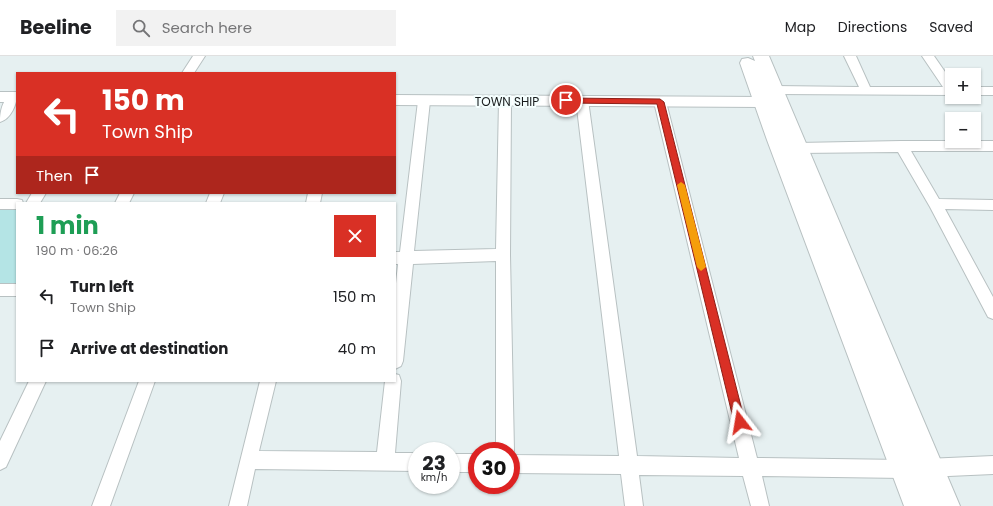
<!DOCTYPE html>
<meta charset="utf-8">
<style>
:root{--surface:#fff;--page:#f2f2f2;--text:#202124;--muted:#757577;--line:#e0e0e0}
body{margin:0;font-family:Poppins,sans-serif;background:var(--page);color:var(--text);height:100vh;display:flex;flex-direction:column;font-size:15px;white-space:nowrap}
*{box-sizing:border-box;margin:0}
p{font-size:13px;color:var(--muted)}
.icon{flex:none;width:22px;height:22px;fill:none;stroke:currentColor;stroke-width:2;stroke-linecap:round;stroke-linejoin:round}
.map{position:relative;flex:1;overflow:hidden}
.panel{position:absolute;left:16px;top:146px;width:380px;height:180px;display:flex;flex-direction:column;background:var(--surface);border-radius:0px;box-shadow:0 1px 3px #0004}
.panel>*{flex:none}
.guide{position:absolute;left:16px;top:16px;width:380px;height:122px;border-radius:0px;box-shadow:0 1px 3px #0004;background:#d93025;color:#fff;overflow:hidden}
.fabs{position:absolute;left:945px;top:12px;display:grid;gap:8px}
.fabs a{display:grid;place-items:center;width:36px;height:36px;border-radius:0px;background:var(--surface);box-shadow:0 1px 3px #0004;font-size:20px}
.speed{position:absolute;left:408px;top:386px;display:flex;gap:8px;font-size:20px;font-weight:700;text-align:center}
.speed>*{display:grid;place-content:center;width:52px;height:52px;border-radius:50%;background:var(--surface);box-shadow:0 1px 3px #0004;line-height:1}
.speed small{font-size:10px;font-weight:400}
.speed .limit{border:6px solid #d22;background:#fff;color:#111}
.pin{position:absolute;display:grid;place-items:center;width:34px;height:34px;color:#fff;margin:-17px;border:2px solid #fff;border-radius:50%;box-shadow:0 1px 4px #0007}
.me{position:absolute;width:44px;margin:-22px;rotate:346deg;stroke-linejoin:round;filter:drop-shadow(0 0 3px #0008)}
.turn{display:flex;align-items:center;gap:14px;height:84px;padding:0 20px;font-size:18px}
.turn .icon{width:52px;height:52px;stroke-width:2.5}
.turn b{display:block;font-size:28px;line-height:34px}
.then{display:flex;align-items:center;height:38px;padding:0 20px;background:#0003;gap:8px;font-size:15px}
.round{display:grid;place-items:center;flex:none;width:42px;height:42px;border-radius:0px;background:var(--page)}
.summary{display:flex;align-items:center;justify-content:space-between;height:68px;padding:0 20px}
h1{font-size:24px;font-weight:700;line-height:30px;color:#1e9e55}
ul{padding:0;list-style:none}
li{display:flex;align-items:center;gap:12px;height:52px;padding:0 20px}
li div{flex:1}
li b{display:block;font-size:15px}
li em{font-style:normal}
header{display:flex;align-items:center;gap:24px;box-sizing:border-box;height:56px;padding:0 20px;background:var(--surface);border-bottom:1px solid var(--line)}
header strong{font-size:19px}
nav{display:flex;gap:22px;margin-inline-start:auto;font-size:14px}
.search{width:280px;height:36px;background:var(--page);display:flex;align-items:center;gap:10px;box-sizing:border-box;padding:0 14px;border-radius:0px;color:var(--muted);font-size:15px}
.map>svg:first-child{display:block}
.green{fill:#b4e4e5}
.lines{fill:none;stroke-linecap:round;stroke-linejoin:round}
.minor-casing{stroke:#b8c1c2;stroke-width:2}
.tertiary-casing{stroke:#b8c1c2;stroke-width:2}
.secondary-casing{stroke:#b8c1c2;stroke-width:2}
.minor{fill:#fff;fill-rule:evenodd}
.tertiary{fill:#fff;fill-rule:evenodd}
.secondary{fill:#fff;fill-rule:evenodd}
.route{fill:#d93025;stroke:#8d1f18}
.slow{fill:#f59e0b}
.labels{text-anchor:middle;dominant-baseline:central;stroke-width:4;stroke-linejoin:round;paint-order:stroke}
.far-street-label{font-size:12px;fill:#181b1c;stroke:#f4fefe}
</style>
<header>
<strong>Beeline</strong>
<div class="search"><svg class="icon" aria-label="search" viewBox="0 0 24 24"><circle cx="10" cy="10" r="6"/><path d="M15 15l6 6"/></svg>Search here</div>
<nav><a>Map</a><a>Directions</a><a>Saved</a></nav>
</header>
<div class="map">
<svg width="993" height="450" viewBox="0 0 993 450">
<rect width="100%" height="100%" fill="#e6f0f1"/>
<!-- green -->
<path class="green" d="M0,154H17V228H0Z"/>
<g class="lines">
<defs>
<path id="minor" d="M193,0H205L194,17H182Z
M844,0H856L870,31H943L922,0H934L952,26V39L775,38L771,37L769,34L771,31L775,30L859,31Z
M974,31H993V39H974Z
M15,37L17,38C17,48 11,63 0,66C0,55 3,40 15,37Z
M582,40L586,41L588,44L637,400L739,402L654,46L656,43H664L666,46L757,402L904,404L993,400V418L904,422L762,420L769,450H751L743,420L639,419L643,450H625L621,418L511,417V395H496V205L413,208L403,305L401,310L395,313V237L398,208H395V196H400L418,45L420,42H428L430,45L414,195L496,193L499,45L501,42H509L511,45L510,199L514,395L512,399L619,400L576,44L578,41Z
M901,85H993V95H911L939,143L993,144V154L945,153L993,241V263L988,261L930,151L898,96L798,97L794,95L792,92L794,89L798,87Z
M32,137H46L40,147H26Z
M120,137H134L129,147H115Z
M210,137H224L220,147H206Z
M308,137H322L320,147H306Z
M0,143H17L22,144L23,147H17V153H0Z
M0,228H17V240H0Z
M395,318L399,319L401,325L395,397H417V415L255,413L247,450H229L260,325H276L259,395L377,396L385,325H395Z
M29,325H46L6,411L0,414V385Z
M139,325H155L110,450H92Z
M451,398H477V416H451Z"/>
<path id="tertiary" d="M0,36H17V46H0Z
M395,39L762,41L767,42L770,46L767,50L762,51L395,49Z"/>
<path id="secondary" d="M753,0H769L960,450H932L766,33L932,450H904L767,84L740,7L742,3L748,2L755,5Z"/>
</defs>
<!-- minor casing -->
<use href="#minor" class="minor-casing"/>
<!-- tertiary casing -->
<use href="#tertiary" class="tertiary-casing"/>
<!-- secondary casing -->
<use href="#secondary" class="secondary-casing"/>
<!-- minor -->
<use href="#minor" class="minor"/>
<!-- tertiary -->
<use href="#tertiary" class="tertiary"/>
<!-- secondary -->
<use href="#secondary" class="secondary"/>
</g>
<!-- route -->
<path class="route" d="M564,42L660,43L664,46L745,366L743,369L740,371L736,369L734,366L657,48L566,47L563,44Z"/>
<!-- slow -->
<path class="slow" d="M681,126L685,129L706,211L701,215L697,211L677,129Z"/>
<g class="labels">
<!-- far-street labels -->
<g class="far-street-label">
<text x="507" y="45">TOWN SHIP</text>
</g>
</g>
</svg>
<div class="fabs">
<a>+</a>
<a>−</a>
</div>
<div class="speed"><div>23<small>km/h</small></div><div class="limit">30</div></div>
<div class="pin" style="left:566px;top:44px;background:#d93025"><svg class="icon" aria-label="arrive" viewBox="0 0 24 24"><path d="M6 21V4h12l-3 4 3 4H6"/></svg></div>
<svg class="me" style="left:740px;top:366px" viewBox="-20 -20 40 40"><path d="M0-17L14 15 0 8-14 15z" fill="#d93025" stroke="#fff" stroke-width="4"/></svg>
<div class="guide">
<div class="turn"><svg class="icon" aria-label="left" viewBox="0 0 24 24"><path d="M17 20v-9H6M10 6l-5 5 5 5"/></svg><div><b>150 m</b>Town Ship</div></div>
<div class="then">Then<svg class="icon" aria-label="arrive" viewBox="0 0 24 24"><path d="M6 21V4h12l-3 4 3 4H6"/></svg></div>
</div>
<section class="panel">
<div class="summary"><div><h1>1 min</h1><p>190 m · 06:26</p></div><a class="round" style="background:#d93025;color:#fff"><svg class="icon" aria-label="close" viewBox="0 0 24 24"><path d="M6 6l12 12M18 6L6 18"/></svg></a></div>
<ul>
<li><svg class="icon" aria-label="left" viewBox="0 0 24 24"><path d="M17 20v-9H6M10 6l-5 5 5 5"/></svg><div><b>Turn left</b><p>Town Ship</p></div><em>150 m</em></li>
<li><svg class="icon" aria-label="arrive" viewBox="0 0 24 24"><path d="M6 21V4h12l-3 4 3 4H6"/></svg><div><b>Arrive at destination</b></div><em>40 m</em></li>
</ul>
</section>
</div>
